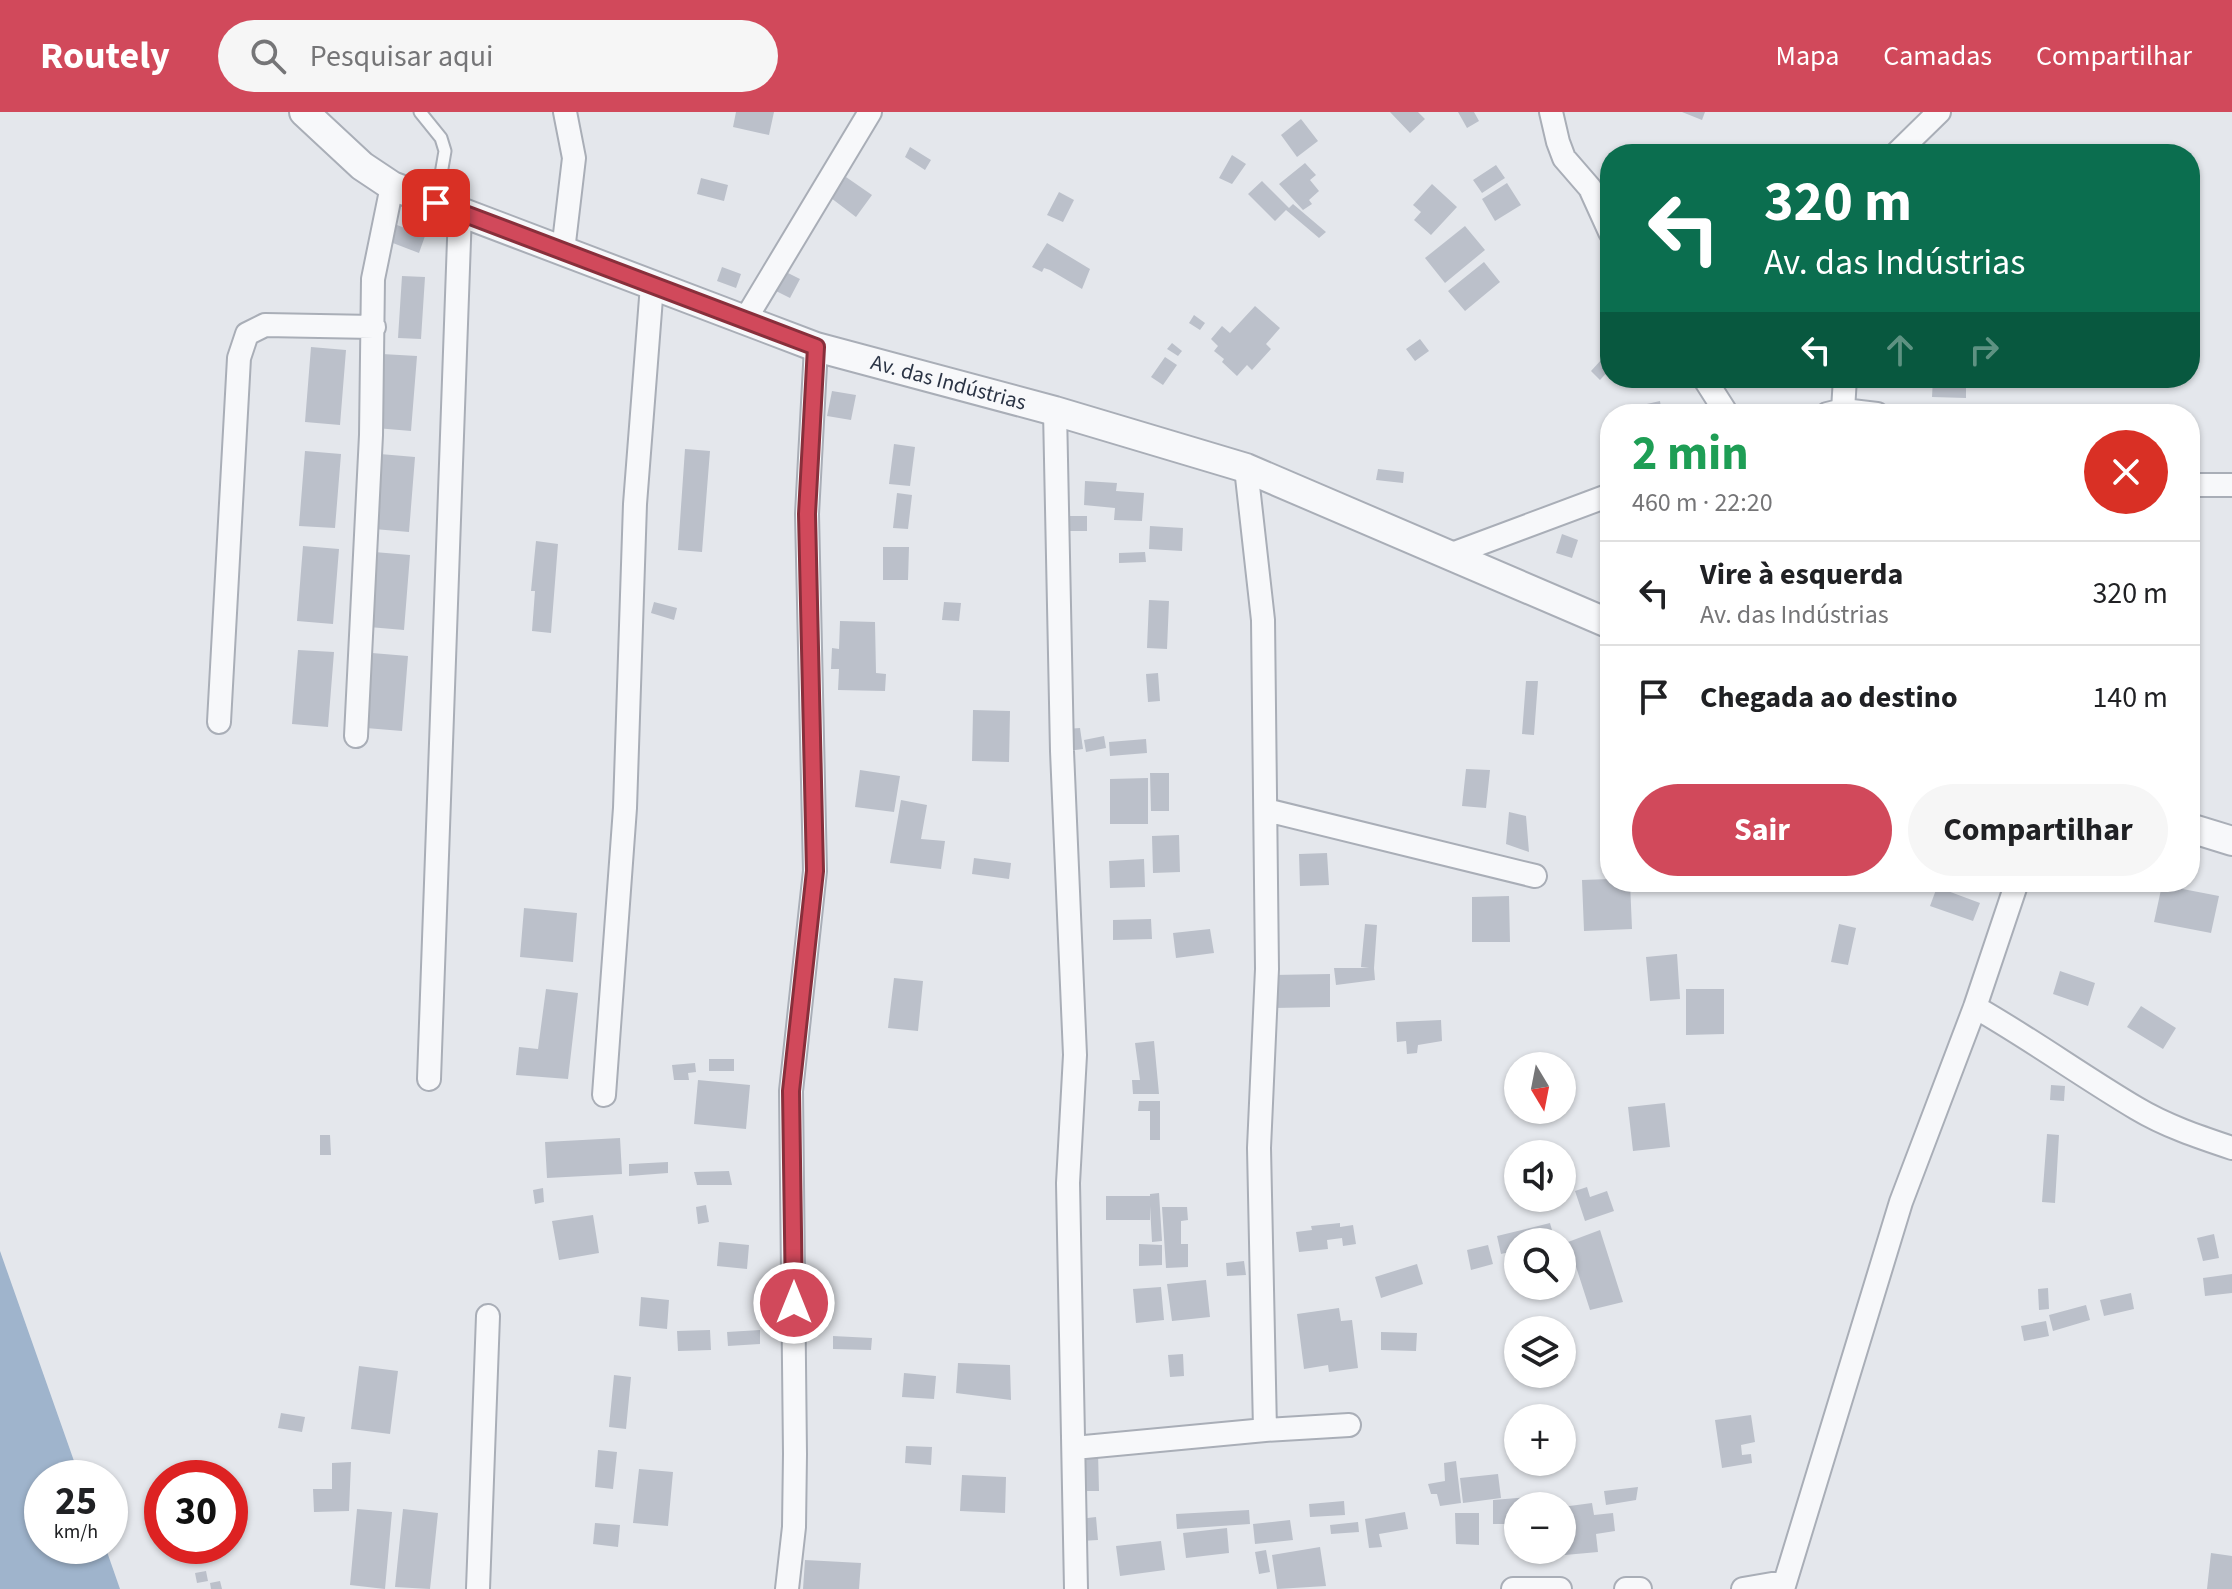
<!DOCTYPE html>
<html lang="pt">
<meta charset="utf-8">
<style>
:root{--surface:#fff;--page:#f6f6f6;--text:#202124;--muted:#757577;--line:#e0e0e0;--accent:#d1495b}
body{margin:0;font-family:"Source Sans 3",sans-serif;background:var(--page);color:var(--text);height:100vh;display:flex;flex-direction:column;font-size:30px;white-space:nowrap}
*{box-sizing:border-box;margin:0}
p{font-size:26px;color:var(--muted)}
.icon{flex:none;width:44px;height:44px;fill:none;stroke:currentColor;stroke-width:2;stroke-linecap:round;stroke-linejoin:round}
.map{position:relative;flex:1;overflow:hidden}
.details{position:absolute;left:1600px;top:292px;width:600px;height:488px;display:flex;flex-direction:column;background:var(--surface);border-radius:32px;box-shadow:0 2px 6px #0004}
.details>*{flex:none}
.guide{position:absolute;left:1600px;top:32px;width:600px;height:244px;border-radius:32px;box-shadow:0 2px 6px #0004;background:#0b6e4f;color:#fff;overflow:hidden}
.needle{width:52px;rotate:170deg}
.tools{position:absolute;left:1504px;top:940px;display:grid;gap:16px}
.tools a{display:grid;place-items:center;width:72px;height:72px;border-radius:50%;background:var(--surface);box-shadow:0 2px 6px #0004;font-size:40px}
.speed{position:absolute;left:24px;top:1348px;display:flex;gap:16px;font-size:40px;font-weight:700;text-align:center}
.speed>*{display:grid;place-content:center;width:104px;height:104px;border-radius:50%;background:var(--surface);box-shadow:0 2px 6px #0004;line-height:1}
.speed small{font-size:20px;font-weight:400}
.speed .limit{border:12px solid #d22;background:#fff;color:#111}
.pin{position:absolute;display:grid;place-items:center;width:68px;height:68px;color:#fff;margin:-34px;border-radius:16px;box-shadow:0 4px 12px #0006}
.me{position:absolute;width:88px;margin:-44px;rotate:0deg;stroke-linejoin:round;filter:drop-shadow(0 0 6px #0008)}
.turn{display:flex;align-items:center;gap:28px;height:168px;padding:0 32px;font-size:36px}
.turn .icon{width:104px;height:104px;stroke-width:2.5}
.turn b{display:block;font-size:56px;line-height:68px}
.lanes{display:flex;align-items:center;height:76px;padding:0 32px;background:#0003;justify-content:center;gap:40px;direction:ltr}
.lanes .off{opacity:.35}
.round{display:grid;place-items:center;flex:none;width:84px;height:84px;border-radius:42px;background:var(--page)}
.overview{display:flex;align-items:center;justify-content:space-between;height:136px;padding:0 32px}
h1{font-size:48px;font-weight:700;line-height:60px;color:#1e9e55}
.cta{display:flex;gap:16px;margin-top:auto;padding:16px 32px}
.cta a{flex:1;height:92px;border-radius:48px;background:var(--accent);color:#fff;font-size:32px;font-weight:700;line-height:92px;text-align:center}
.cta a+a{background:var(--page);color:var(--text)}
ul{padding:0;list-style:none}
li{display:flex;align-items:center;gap:24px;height:104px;padding:0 32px;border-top:2px solid var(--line)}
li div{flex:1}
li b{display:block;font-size:30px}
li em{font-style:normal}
header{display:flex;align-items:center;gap:48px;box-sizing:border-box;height:112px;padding:0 40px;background:var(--accent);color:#fff}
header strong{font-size:38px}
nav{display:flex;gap:44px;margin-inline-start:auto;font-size:28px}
.search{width:560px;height:72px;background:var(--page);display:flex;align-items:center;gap:20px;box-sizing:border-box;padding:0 28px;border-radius:44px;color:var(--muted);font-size:30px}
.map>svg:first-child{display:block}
.water{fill:#9fb4cc}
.building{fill:#bbc0ca}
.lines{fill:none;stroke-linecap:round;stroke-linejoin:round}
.service-casing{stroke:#a9aeb7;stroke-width:15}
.minor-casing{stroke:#a9aeb7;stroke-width:26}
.tertiary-casing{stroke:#a9aeb7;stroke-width:32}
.service{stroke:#f7f8fa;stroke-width:11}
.minor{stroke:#f7f8fa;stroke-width:22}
.tertiary{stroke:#f7f8fa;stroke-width:28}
.route-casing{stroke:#882f3b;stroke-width:20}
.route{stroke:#d1495b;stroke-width:14}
.labels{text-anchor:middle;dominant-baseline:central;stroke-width:6;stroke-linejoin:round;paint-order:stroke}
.street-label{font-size:22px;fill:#2b3445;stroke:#f4f6f9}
</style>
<header>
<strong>Routely</strong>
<div class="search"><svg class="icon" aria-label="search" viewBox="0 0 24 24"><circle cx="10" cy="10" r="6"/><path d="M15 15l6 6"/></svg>Pesquisar aqui</div>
<nav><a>Mapa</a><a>Camadas</a><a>Compartilhar</a></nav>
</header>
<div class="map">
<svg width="2232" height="1477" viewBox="0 0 2232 1477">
<rect width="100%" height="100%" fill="#e4e7ec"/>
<!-- water -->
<path class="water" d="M0,1139L80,1366H42V1434H105L120,1477H0Z"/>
<!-- building -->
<path class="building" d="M736,0H774L769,23L733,15Z
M1390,0H1418L1425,7L1410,21Z
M1458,0H1474L1479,9L1467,16Z
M1682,0H1705L1702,8Z
M1301,7L1318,29L1297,45L1281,23Z
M910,35L931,48L925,58L905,45Z
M1232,43L1246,52L1232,72L1219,66Z
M1305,51L1316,63L1310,68L1319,79L1309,88L1312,92L1303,98L1279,72Z
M1496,53L1505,66L1482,81L1473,68Z
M846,65L872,83L856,105L831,86Z
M701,66L728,73L724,89L697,82Z
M1262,69L1289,96L1293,92L1326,120L1319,126L1286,98L1275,109L1248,82Z
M1507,71L1521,93L1495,109L1482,87Z
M1432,72L1457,95L1431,123L1414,108L1421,100L1413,93Z
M1059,80L1074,88L1063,110L1047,103Z
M392,111L425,124L419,141L385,128Z
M1465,114L1485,138L1445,171L1425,146Z
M1047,131L1090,157L1082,177L1050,158L1044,156L1042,160L1032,155Z
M1484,150L1500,170L1465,199L1448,179Z
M722,155L741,162L736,176L717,169Z
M786,160L800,167L790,186L776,179Z
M402,164L425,165L421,227L398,226Z
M1255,194L1280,216L1266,232L1271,237L1252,258L1247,253L1237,264L1222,250L1224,247L1214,239L1218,234L1211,227L1222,214L1230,221Z
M1194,203L1205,211L1200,218L1189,211Z
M1420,227L1429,239L1415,249L1406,237Z
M1172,231L1182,239L1178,244L1167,237Z
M311,235L346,238L340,313L305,310Z
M382,242L417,244L411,319L376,316Z
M1165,245L1177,253L1163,273L1151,265Z
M1602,247L1610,257L1600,268L1591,259Z
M1933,266H1966V286L1932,285Z
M832,279L856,283L851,308L827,304Z
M1660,289L1662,302H1639L1638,294Z
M894,332L915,335L910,374L889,372Z
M685,337L710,339L702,440L678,438Z
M305,339L341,342L335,416L299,414Z
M380,342L415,345L409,420L374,417Z
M1378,357L1404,360L1403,371L1376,368Z
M1085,369L1117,371L1116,379L1144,381L1142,409L1114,408L1115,396L1084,393Z
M897,381L912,383L908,417L893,416Z
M1064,404H1087V419H1064Z
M1150,414L1183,416L1182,439L1149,437Z
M1562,422L1578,428L1572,446L1556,441Z
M536,429L558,432L551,521L532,519L535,479H531Z
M303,434L339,437L333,512L297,509Z
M883,435H909L908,468H883Z
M374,440L410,443L404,518L369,515Z
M1145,440L1146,450L1119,451V441Z
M1149,488L1169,489L1167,537L1147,536Z
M654,490L677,496L674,508L651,501Z
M944,490L961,491L959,509L942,508Z
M840,509L875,510L876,561L886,562L885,579L838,578L839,557H831L832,536L839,537Z
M298,538L334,540L328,615L292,612Z
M372,541L408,544L402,619L366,616Z
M1158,561L1160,589L1148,590L1146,562Z
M1526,569H1538L1534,623L1522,622Z
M973,598L1010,599L1009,650L972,649Z
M1080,616L1083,637L1068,639L1066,617Z
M1104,624L1106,636L1086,640L1084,628Z
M1146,627L1147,641L1110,644L1109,630Z
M1466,657L1490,658L1486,696L1462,694Z
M860,658L900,664L894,700L855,695Z
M1150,661H1169V699H1151Z
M1148,666V712H1110V667Z
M901,688L927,693L921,727L945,729L941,757L890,751Z
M1509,700L1526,704L1529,740L1506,732Z
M1179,723L1180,760L1153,761L1152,724Z
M1327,741L1329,773L1300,774L1299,742Z
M974,746L1011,751L1009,767L972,762Z
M1144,747L1145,775L1110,776L1109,749Z
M1610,767V770H1630L1632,817L1584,819L1582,768Z
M1689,770H1705L1704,775L1688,773Z
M2162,773L2219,784L2211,821L2154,810Z
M1937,775L1980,791L1973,809L1930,794Z
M1509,784L1510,830H1472V785Z
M524,796L577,801L573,850L520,845Z
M1151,807L1152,827L1113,828V808Z
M1365,812L1377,813L1374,856L1375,868L1336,873L1334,856H1369L1361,855Z
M1839,812L1856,816L1848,853L1831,850Z
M1210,817L1214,841L1176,846L1173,821Z
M1677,842L1680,887L1650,889L1646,845Z
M2060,859L2095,871L2088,894L2053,882Z
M1330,862V895L1273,896V863Z
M894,866L923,869L918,919L888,916Z
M546,877L578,881L568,967L516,963L519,935L538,937Z
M1686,877H1724V922L1686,923Z
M2141,894L2176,916L2163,937L2127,915Z
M1441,908L1442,929L1418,933L1417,941L1407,942L1406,929L1397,930L1396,910Z
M1154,929L1159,982H1133L1132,968H1140L1135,931Z
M709,947H734V959H709Z
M695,951L696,960L688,961L689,968H674L672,953Z
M698,968L750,973L746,1017L694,1012Z
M2051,973L2065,974L2064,989L2050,988Z
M1139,989H1160V1028H1150V999H1138Z
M1665,991L1670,1035L1633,1039L1628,995Z
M2047,1022L2059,1023L2055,1091L2042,1090Z
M320,1023H330L331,1043H320Z
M620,1026L622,1062L547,1066L545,1030Z
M668,1050V1061L629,1064V1052Z
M729,1059L732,1073H697L694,1060Z
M1587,1075L1590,1085L1607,1079L1614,1099L1585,1109L1575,1079Z
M543,1076L544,1090L535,1092L533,1078Z
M1159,1081L1162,1129L1152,1130L1150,1094V1108H1106V1084H1150V1082Z
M706,1093L709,1110L698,1112L696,1095Z
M1162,1095H1187L1188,1108L1181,1109V1132H1188V1155L1166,1156Z
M593,1103L599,1141L559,1148L552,1109Z
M1340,1111V1115L1353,1113L1356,1132L1343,1134L1342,1126L1327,1128L1328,1137L1299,1140L1296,1120L1312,1118L1311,1114Z
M1550,1111L1555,1129L1518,1130V1138L1501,1142L1497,1124Z
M1600,1118L1623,1190L1590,1198L1568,1130Z
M2214,1122L2219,1146L2203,1149L2197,1126Z
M719,1130L749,1133L747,1157L717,1154Z
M1139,1132L1162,1133V1153L1139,1154Z
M1488,1133L1493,1152L1471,1158L1467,1138Z
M1244,1149L1246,1163L1227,1164L1226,1151Z
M1417,1152L1423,1172L1381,1186L1375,1165Z
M2232,1162V1181L2205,1184L2203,1166Z
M1206,1168L1210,1205L1172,1209L1167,1172Z
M1161,1175L1164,1208L1136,1211L1133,1177Z
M2048,1176L2049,1197L2039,1198L2038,1177Z
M2131,1181L2134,1197L2104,1204L2100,1188Z
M641,1185L669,1188L667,1217L639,1214Z
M2086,1193L2090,1208L2053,1219L2049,1203Z
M1339,1196L1341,1209L1352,1208L1358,1256L1329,1260L1328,1253L1304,1257L1297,1202Z
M2046,1209L2049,1224L2024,1229L2021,1214Z
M710,1218L711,1238L678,1239L677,1219Z
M760,1218V1232L728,1234L727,1220Z
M1381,1220L1417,1221L1416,1239L1381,1238Z
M833,1224L872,1226L871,1238L833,1237Z
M1183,1242L1184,1264L1170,1265L1168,1243Z
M958,1251L1010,1253L1011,1288L956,1281Z
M359,1254L398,1259L390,1322L351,1317Z
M904,1261L936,1264L934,1287L902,1285Z
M614,1263L631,1265L626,1317L609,1315Z
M281,1301L305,1305L302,1320L278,1316Z
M1751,1303L1755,1330L1741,1333L1742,1343L1751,1342L1752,1351L1722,1356L1715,1308Z
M906,1334L932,1335L931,1353L905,1351Z
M598,1338L617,1340L613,1377L595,1375Z
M1098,1340L1099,1379H1079L1078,1341Z
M1456,1349L1461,1391L1440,1394L1437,1382H1431L1428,1372L1445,1369L1444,1351Z
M351,1350L349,1399L314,1400L313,1377H332V1351Z
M639,1357L673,1360L668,1414L633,1411Z
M1498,1362L1501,1386L1463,1391L1460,1366Z
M962,1363L1006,1365L1005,1401L960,1399Z
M1638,1375L1636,1388L1606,1393L1604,1379Z
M1529,1385L1530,1394H1518V1399H1509L1510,1412H1493V1388Z
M1344,1389L1345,1403L1310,1405L1309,1392Z
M1592,1391L1594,1403L1613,1401L1615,1419L1596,1422L1598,1440L1565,1443L1562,1395Z
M357,1397L392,1400L385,1477L350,1473Z
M403,1397L438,1401L430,1477L395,1475Z
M1249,1398L1250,1412L1177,1417L1176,1402Z
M1405,1400L1408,1417L1379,1422L1382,1435L1369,1436L1365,1407Z
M1455,1401H1479V1433L1456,1432Z
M1096,1405L1098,1428L1081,1429L1079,1407Z
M1290,1408L1293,1428L1255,1432L1253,1412Z
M1358,1410L1359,1420L1331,1422L1330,1413Z
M595,1411L620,1413L618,1435L593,1432Z
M1227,1416L1229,1441L1186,1446L1183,1421Z
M1161,1429L1165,1458L1120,1464L1116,1434Z
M1320,1435L1326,1474L1277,1477L1272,1443Z
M1266,1438L1270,1460L1259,1462L1255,1440Z
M2211,1441L2232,1444V1477H2207Z
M805,1448L861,1451L859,1477H803Z
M206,1459L208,1469L197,1471L195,1461Z
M220,1469L222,1477H211L210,1471Z"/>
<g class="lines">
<defs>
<path id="service" d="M420,0L441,26L445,39L436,91"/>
<path id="minor" d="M1551,0L1558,30L1564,46L1590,76L1610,120
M1896,42L1939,0
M563,139L574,46L565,0
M745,208L870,0
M1704,266L1727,302
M1843,298L1845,266
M1055,299L1062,639L1075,943L1068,1071L1076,1477
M1827,302L1843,298L1877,302
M1246,356L1263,508L1267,857L1259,1036L1265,1318
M2190,373H2232
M1452,442L1610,383
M219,610L239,246L247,222L265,213L374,215
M356,624L371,323L373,167L392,74
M1266,698L1535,764
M1975,895C2031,927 2082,964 2136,996C2166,1014 2199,1025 2232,1036
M429,967L460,100
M604,983L625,696L635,392L652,173
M1074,1336L1265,1318L1349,1313
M478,1477L488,1204
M787,1477L794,1415L795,1342L791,979L815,759L807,402L816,235
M1513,1477H1560
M1626,1477H1640
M1743,1477L1784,1470
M1783,1477L1901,1090L1975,895L2017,770"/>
<g id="tertiary">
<path id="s1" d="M304,0L362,54L392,74L816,235L1055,299L1246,356L1610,512"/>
<path d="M2190,716L2232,729"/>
</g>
</defs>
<!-- service casing -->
<use href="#service" class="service-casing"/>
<!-- minor casing -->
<use href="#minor" class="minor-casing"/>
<!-- tertiary casing -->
<use href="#tertiary" class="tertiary-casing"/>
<!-- service -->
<use href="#service" class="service"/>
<!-- minor -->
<use href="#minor" class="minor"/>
<!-- tertiary -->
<use href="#tertiary" class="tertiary"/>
</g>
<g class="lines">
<defs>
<path id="route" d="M436,91L816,235L807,402L815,759L791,979L794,1191"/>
</defs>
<!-- route casing -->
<use href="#route" class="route-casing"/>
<!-- route -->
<use href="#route" class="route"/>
</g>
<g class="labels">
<!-- street labels -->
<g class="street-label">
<text stroke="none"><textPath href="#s1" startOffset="706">Av. das Indústrias</textPath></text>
</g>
</g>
</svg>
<div class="tools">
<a><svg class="needle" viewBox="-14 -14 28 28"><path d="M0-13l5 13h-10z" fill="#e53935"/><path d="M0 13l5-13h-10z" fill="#757577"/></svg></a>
<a><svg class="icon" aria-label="sound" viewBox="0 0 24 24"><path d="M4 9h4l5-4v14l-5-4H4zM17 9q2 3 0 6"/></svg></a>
<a><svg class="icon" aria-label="search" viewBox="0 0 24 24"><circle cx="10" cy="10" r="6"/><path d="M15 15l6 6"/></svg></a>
<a><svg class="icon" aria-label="layers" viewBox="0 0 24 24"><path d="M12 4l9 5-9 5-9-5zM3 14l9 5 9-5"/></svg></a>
<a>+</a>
<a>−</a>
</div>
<div class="speed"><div>25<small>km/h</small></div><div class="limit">30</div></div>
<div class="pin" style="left:436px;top:91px;background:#d93025"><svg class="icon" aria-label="arrive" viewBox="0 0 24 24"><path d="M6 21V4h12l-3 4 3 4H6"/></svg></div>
<svg class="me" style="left:794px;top:1191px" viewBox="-20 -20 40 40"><circle r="17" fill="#d1495b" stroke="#fff" stroke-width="3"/><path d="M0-11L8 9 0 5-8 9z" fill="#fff"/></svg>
<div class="guide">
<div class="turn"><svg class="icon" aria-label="left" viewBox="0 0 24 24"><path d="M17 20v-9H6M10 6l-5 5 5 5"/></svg><div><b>320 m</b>Av. das Indústrias</div></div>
<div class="lanes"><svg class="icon" aria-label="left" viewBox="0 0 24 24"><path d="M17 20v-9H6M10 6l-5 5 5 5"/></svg><svg class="icon off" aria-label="ahead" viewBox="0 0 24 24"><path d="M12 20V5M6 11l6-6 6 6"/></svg><svg class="icon off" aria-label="right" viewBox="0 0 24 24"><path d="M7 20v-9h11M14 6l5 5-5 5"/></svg></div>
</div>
<section class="details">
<div class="overview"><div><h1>2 min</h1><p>460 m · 22:20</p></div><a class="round" style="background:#d93025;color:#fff"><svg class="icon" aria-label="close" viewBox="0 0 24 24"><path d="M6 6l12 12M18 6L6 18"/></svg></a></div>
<ul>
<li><svg class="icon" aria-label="left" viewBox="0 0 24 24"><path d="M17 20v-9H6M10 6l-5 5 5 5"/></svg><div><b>Vire à esquerda</b><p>Av. das Indústrias</p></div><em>320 m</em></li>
<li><svg class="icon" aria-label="arrive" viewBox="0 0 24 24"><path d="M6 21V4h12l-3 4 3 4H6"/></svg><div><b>Chegada ao destino</b></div><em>140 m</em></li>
</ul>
<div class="cta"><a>Sair</a><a>Compartilhar</a></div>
</section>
</div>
